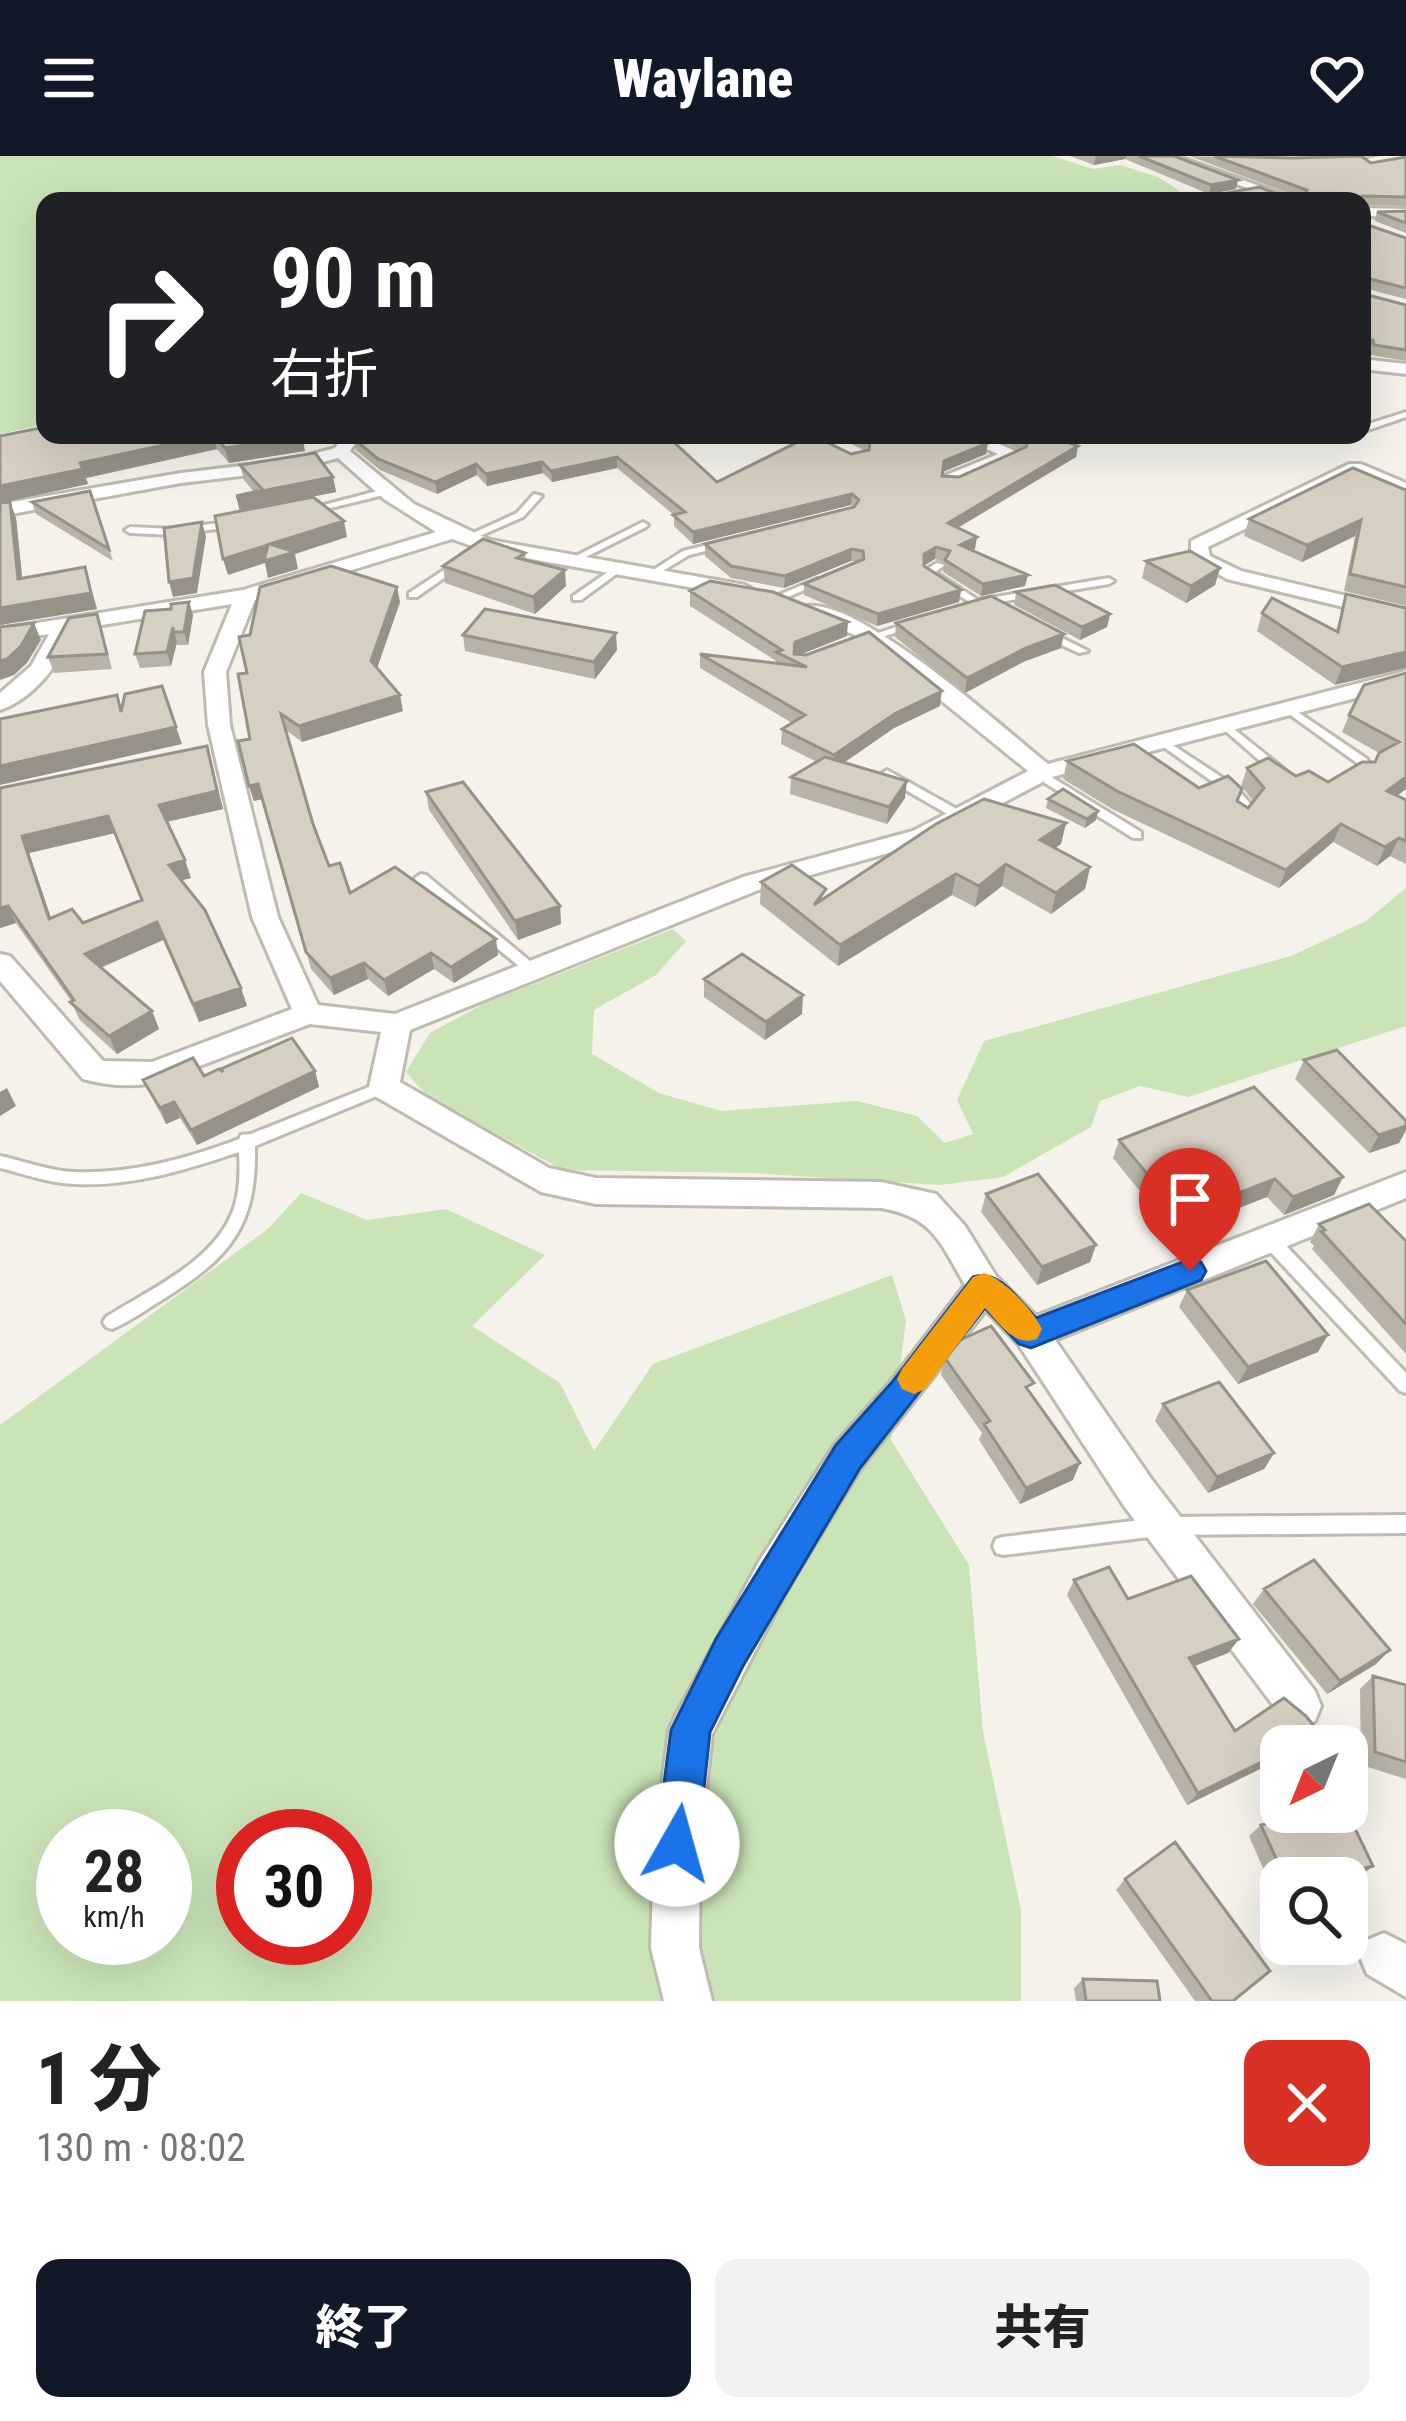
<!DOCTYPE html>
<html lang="ja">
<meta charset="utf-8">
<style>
:root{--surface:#fff;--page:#f2f2f2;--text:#222;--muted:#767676;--accent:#111827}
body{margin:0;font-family:"Roboto Condensed","Noto Sans JP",sans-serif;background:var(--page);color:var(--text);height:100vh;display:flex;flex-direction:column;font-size:45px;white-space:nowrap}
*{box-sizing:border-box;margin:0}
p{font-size:39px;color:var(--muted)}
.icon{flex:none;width:66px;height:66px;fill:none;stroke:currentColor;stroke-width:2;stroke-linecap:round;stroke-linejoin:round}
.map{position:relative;height:1845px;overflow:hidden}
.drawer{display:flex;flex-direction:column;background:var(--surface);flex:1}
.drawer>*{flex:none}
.banner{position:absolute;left:36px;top:36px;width:1335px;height:252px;border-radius:24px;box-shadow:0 12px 48px #0002;background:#202124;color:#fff;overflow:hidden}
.needle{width:78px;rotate:223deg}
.fabs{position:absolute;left:1260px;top:1569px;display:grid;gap:24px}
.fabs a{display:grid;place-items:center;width:108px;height:108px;border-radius:24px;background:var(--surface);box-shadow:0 12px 48px #0002;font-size:60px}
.speed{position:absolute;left:36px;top:1653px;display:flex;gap:24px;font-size:60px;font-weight:700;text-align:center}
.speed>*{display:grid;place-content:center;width:156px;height:156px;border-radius:50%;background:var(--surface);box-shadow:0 12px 48px #0002;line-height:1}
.speed small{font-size:30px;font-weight:400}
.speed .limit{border:18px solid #d22;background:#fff;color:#111}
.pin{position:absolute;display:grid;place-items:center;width:102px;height:102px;color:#fff;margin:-123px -51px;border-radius:50% 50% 50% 0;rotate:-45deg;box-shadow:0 0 12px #0007}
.pin .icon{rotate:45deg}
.me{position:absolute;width:132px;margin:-66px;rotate:7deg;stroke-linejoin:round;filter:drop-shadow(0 0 9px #0008)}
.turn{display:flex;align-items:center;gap:42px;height:252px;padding:0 36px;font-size:54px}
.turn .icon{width:156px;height:156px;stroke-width:2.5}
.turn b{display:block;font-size:84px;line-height:102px}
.round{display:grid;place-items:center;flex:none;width:126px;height:126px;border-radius:24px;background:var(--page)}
.headline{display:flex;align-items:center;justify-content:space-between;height:204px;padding:0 36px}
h1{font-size:72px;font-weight:800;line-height:90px}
.button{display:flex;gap:24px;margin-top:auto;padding:24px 36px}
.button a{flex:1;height:138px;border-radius:24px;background:var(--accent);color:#fff;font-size:48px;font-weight:800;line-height:138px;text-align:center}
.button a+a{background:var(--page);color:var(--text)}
header{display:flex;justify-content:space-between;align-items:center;height:156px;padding:0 36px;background:var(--accent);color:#fff;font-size:54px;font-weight:800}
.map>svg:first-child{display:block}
.green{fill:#cae4b8;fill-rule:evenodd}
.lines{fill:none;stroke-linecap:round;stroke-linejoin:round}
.lane-casing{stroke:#bfbbae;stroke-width:6}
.street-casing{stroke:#bfbbae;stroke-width:6}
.lane{fill:#fff;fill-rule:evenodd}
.street{fill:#fff;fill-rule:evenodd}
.wall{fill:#b7b3a6;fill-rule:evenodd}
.shaded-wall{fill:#959287}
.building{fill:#d5d0c1;stroke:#959287;stroke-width:3;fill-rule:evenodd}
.route{fill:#1a73e8;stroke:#114b97;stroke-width:3}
.slow{fill:#f59e0b}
</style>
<header><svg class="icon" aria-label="menu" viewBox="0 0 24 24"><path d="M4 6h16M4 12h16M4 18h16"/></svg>Waylane<svg class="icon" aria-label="heart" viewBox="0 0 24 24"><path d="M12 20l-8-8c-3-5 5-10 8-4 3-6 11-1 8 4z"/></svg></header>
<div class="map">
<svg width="1406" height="1845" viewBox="0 0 1406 1845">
<rect width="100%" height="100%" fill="#f4f2eb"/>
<!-- green -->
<path class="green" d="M0,0H1053L1093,13L1120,9L1158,21L1180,35L1162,39L1160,45H45V268L0,278Z
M1406,732V870L1188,941L1140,930L1100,945L1091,971L1003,1021L941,1029L751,1017L563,1014L428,941L406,916L430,877L485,847L673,773L686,785L656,819L594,854L592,898L659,937L721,955L857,945L917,960L945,987L973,978L957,944L984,885L1291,800L1366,765Z
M301,1037L367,1064L446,1053L545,1099L472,1170L560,1227L594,1295L653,1208L892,1119L906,1164L891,1284L969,1409L983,1576L1021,1754V1845H0V1269L268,1073ZM63,1680H165V1782H63ZM243,1680H345V1782H243Z"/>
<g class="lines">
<defs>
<path id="lane" d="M1406,256V261L1362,276V270Z
M385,333L388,334V338L306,358L301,355Z
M534,338L542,340L523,361L468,385L460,383L517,357Z
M235,365L238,366V370L173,379L130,377L125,374L130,371L173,373Z
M643,366L648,369L646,371L578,405L570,403Z
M723,385L728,388L726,390L689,399L658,418L650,416L683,395Z
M456,406L464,408L417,441H409V437Z
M937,407L945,409L935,416L978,444L1109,422L1114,425L1109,428L976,450L925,418V414Z
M618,409L626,411L581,444H573V440Z
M817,423L826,425L783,443L774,441Z
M914,465L918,466V470L862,487L857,484Z
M1042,476H1050L1088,495L1079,497L1042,480Z
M1286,548L1367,603L1369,606L1365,621H1357V607L1282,553L1280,551Z
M1224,565L1285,614V620H1277L1220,570V566Z
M1162,582L1235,630L1253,651L1245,665L1241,666L1235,662L1241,651L1227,636L1158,587V583Z
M1044,612L1048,613L1053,622L1141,676V682H1133L1045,627L1038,616Z
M887,614L964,657L966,660L964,663H956L883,621L881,618Z
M421,718L426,719L536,810L538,813L536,816H526L416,725L415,722Z
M384,925L389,927L392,931L389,935L255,990C257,1072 229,1102 162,1144C145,1154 129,1166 112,1173L106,1171L103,1166L106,1161C150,1133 216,1105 234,1052C240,1034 240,1014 239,996C186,1014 131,1031 74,1028C49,1027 24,1018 0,1012V1000C24,1005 49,1015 74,1016C130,1018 187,1003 239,983L241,979L251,978Z
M1270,1077L1276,1079L1406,1217V1237L1400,1235L1264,1089L1262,1084L1264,1079Z
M1406,1359V1377L1165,1379L1003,1399L996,1397L993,1390L996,1383L1003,1381L1165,1361Z"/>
<path id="street" d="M1159,0H1176L1301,45H1283Z
M1362,52L1406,53V61L1362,60Z
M1362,203L1406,208V218L1362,213Z
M344,279H376L357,285L350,295L414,348L490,384L745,429L755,435L745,441L486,395L452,383L255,444L226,516L230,569L278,761L318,849L395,858L743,721L913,675L1028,615L868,485L807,458V450C860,442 1003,572 1048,608L1406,515V529L1052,621L931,685L761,733L410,874L400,926L549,1012L596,1022L881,1026L936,1038L965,1070L996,1120L1036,1160L1406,1016V1042L1055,1184L1152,1324L1315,1535L1321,1550L1315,1565L1300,1571L1285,1565L1124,1350L1019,1189L986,1154L861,1312L788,1432L712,1578L700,1687L699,1792L712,1845H664L651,1792L654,1687L669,1574L676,1559L760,1404L835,1288L891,1225L965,1129C940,1086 933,1061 881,1052L596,1048L541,1036L373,939L369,931L381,876L310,868L155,927C130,931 108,930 83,923L0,825V798L10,800L103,905L152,906L292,853L252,761L208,569L204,516L232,448L71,474C62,507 33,543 0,554V537L31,510L49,478L0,485V473L243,434L436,376L384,343L338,302L292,314L181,327L0,360V348L181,317L291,304L335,292Z
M954,279H979L1022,298L956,328H944V320L998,298Z
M1349,308H1361L1406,327V339L1355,319L1208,391L1210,400L1241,415L1406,454V466L1227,423L1191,403V385Z
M1384,1777L1406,1788V1841L1367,1818L1360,1801L1367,1784Z"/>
</defs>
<!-- lane casing -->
<use href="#lane" class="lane-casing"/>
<!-- street casing -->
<use href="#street" class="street-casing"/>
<!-- lane -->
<use href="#lane" class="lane"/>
<!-- street -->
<use href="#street" class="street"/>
</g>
<!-- wall -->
<path class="wall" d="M1070,0H1174L1236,33L1209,38L1125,3L1094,9Z
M1189,0L1293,2L1381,0L1364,3L1371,7L1406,1V50L1362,49L1285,41H1299Z
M1406,55V77L1375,65L1377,56Z
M1362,67L1406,82V143L1363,132L1364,138L1406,149V205L1371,199L1369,194L1362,196Z
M301,279L305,295L229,307L217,293L86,322L88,328L0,347L10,346L16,362L22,422L85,411L97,453L0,469V281Z
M666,279L717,326L865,295L834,279H969L986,298L943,316L942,320L959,321L1020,294L990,279H1048L1076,301L958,372L975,393L972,394L1025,430L981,440L943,416L944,406L935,403L924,410L961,434L959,446L877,470L804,439V428L858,406L851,405L784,432L731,422L705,400V388L854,351L851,349L693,388L674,370V359L617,312L552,326L543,317L487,330L477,319L437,338L380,314L356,294L354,283Z
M240,309L333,321L336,336L240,355L236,340L254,336L244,324Z
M1406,334V450L1344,435L1355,380L1302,406L1244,380L1249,363Z
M90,335L113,405L36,358L32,346Z
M525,397L526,404L566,430L535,458L445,427L443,410Z
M1146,405L1220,412L1215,429L1186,447L1142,422Z
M690,435L847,480L801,498L940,550L894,572L844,607L905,642L887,668L790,638L791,621L817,606L781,588L782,573L792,567L700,512V498L776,507V505L690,450Z
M1016,436L1110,458L1107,471L1080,484L1014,449Z
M1346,438L1406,452L1335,529L1257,475L1262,457L1336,475Z
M189,446L193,459L188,489H177V486L171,510L140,512L135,498L171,453Z
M400,446L377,512L403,555L302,586L286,574L313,668L329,710L350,737L498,799L454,827L434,813L388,840L368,823L334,839L311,813L262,643L254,645L249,630L250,583L247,517Z
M896,467L1061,492L1023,506L965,537L895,481Z
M102,474L112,513L54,517L48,501Z
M463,479L617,494L595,523L465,495Z
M1406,517V633L1397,640L1406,644V708L1390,700L1377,710L1333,686L1279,732L1112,653L1063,623L1067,605L1199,632L1238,645L1248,652L1254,646L1241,630L1247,612L1328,626L1375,606L1379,597L1342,576L1349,559Z
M212,607L223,653L167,666L191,722L182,724L241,832L247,850L199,866L163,784L101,812L152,855L159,873L117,898L79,863L71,845L16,767L0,772V632ZM115,677L142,744L83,767L51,762L29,697Z
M426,636L560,750L561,768L518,784L429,654Z
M1048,643L1098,655L1096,664L1085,672L1046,652Z
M1066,667L1061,688L1055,692L1090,711L1085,733L1051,758L1002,730L975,751L952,739L838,810L760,748L761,726L825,742Z
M704,823L802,858L765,884L704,841Z
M1304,904L1406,965V974L1399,987L1369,997L1295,923Z
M315,915L319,931L197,989L180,962L166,968L143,924Z
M1119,984L1343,1021L1334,1039L1284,1059L1267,1041L1174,1077L1113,1002Z
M986,1038L1096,1089L1090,1106L1037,1129L981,1056Z
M1319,1068L1406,1085V1198L1312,1093L1314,1090L1310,1086Z
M1187,1134L1318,1196L1238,1228L1179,1151Z
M945,1202L1073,1324L1020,1348L979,1284L982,1277L941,1219Z
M1163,1248L1274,1297L1264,1313L1208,1337L1155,1265Z
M1074,1424L1239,1483L1228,1497L1194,1510L1235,1575L1281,1590V1630L1266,1610L1187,1649L1067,1439Z
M1264,1433L1376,1508L1327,1538L1253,1448Z
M1373,1520L1406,1529V1623L1361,1609L1360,1533Z
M1261,1669L1373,1710L1359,1721L1347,1724V1722H1281V1741L1276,1742L1249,1680Z
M1125,1723L1233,1845H1195L1116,1734Z
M1083,1823L1160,1845H1076L1074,1832Z"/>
<!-- shaded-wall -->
<path class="shaded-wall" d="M1096,0H1126L1125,3L1094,9Z
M1238,24L1236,33L1209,38L1211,29Z
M1373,184L1369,194L1362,196V186Z
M214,279L217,293L86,322L88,328L0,347V330L80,307Z
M302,280L305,295L229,307L225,292Z
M988,287L986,298L942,316L944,305Z
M1078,290L1076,301L947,378L948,367Z
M617,301V312L552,326L551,315Z
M542,306L543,317L487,330L486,318Z
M476,308L477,319L437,338L435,326Z
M333,321L336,336L240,355L236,340Z
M852,338L851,349L693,388V376Z
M10,346L16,362L24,439L18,423Z
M1361,364L1355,380L1302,406L1307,389Z
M344,365L347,381L295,398L298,413L268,422L265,407L228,419L223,403Z
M202,366L206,381L197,437L173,441L169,426Z
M977,381L975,393L958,400L960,389Z
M936,391L935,403L923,410L924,398Z
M852,393L851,405L784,432L785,420Z
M85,411L97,453L0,469V452Z
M1220,412L1215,429L1186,447L1191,430Z
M565,414L566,430L535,458L533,441Z
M1028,419L1025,430L981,440L983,428Z
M397,431L400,446L374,521L371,505Z
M961,434L959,446L877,470L878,458Z
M189,446L193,459L188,489L184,476Z
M1110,458L1107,471L1080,484L1082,471Z
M848,466L847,480L794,501L793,512L795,486Z
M34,467L41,484L27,507L14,519L0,524V505Z
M173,471L177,486L171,510L167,496Z
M616,477L617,494L595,523L594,506Z
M1064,478L1061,492L1023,506L965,537L967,522L1026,492Z
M1406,496V512L1335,529L1342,511Z
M942,535L940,550L894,572L833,614L834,599L896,557Z
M400,539L403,555L302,586L299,570Z
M176,571L182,588L0,629V610Z
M207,590L223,653L165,666L159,649Z
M1406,621V633L1379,653L1387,635Z
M907,625L905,642L887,668L889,651Z
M258,628L262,643L254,645L249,630Z
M1098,655L1096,664L1085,672L1087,663Z
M108,660L115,677L29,697L57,780L49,763L22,680Z
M1066,667L1061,688L1035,705L1040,684Z
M1341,668L1333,686L1279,732L1286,714Z
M1399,682L1390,700L1377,710L1385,691Z
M185,704L191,722L175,726L169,709Z
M1006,708L1002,730L975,751L979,730Z
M1090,711L1085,733L1051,758L1056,737Z
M956,718L952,739L838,810L840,789Z
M8,750L16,767L0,772V752Z
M560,750L561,768L518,784L515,765Z
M157,766L163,784L92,815L85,798Z
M496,783L498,799L454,827L451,811Z
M431,797L434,813L388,840L384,824Z
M364,807L368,823L334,839L330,822Z
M241,832L247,850L199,866L193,848Z
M803,839L802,858L765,884L766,866Z
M152,855L159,873L117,898L109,880Z
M315,915L319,931L197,989L191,974Z
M7,932L16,950L0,960V936Z
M174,946L180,962L166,968L160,952Z
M1406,970V974L1399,987L1369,997L1379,979Z
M1343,1021L1334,1039L1284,1059L1293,1041Z
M1275,1023L1267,1041L1174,1077L1181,1059Z
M1096,1089L1090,1106L1037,1129L1042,1111Z
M1328,1179L1318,1196L1238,1228L1248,1211Z
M1274,1297L1264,1313L1208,1337L1217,1321Z
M1080,1307L1073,1324L1020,1348L1026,1332Z
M1239,1483L1228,1497L1179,1516L1189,1502Z
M1390,1494L1376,1508L1327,1538L1340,1525Z
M1278,1598L1266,1610L1187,1649L1198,1637Z
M1373,1710L1359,1721L1347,1724V1722H1326Z"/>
<!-- building -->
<path class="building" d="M1139,0H1174L1238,24L1211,29Z
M1214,0L1293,2L1361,0L1371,7L1406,1V41L1362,40L1361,45L1189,44L1259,31L1285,41H1304L1307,34Z
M1406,55V67L1377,56Z
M1362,67L1406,82V132L1366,122L1362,125Z
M1362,131L1364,138L1406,149V194L1374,189L1373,184L1362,186Z
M45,271V279H211L80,307L83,313L0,330V280Z
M214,279H301L302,280L225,292Z
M361,279H666L717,326L812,279L851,298L869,294L870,286L856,279H969L988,287L944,305L942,320L959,321L1026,291L1028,285L1014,279H1048L1078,290L948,367L977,381L960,389L1028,419L983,428L945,404L950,395L936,391L924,398V410L961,434L878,458L804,428L864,403L863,395L852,393L785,420L731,410L705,388L854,351L859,344L852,338L693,376L673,359L685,356L617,301L551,315L542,306L486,318L476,308L435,326L378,303L354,283Z
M315,297L333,321L236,340L263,334L240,309Z
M1353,312L1406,334V431L1350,418L1361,364L1307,389L1249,363Z
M90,335L109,393L32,346Z
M313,341L344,365L270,388L295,396L264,405L268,389L223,403L215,360Z
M10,346L18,423L85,411L91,437L0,452V347Z
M202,366L193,422L169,426L164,372Z
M483,383L525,397L517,402L565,414L533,441L443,410Z
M1190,395L1220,412L1191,430L1146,405Z
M331,410L397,431L371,505L400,539L299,570L281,558L313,668L329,710L340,707L350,737L395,711L496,783L451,811L431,797L384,824L364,807L330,822L306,796L258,628L249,630L238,585L250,583L238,518L247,517L239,481L250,479L260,431Z
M710,425L773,436L848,466L795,486L794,498L806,499L869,476L942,535L896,557L834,599L782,573L805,559L700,498L807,511L776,496L782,494L690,435Z
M1055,429L1110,458L1082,471L1016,436Z
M1346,438L1406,452V496L1342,511L1262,457L1272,442L1338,476Z
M991,440L1064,478L1026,492L967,522L896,467Z
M189,446L184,476H173V471L167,496L135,498L145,455L171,453V448Z
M485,453L616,477L594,506L463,479Z
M97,458L107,498L48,501L69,462Z
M34,467L21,490L7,503L0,505V471Z
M1406,517V621L1387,635L1406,644V685L1399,682L1385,691L1341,668L1286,714L1117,635L1067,605L1134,588L1199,632L1228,620L1242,633L1237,645L1248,652L1264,632L1247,612L1268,602L1296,620L1309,615L1328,626L1362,606H1375L1379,597L1399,586L1349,559L1364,529Z
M162,530L176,571L0,610V563L117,539L121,556L125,538Z
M207,590L217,635L159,649L185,704L169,709L205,754L241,832L193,848L157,766L85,798L152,855L109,880L70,846L74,844L8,750L0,752V632ZM108,660L142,744L83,767L72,753L49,763L22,680Z
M825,601L907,625L889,651L791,621Z
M463,626L560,750L515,765L426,636Z
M1063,633L1098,655L1087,663L1048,643Z
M984,643L1066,667L1040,684L1090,711L1056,737L1006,708L979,730L956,718L840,789L761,726L792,709L826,733L814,749L936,668Z
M742,798L803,839L766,866L704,823Z
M292,882L315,915L191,974L174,946L160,952L143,924L193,902L204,920L219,913L223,916L221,913Z
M1337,894L1406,965V970L1379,979L1304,904Z
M1254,931L1343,1021L1293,1041L1275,1023L1181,1059L1119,984Z
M1038,1018L1096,1089L1042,1111L986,1038Z
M1369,1048L1406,1085V1168L1321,1075L1325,1074L1319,1068Z
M1266,1105L1328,1179L1248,1211L1187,1134Z
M991,1170L1034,1227L1026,1231L1080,1307L1026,1332L984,1268L990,1265L945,1202L958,1185Z
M1219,1226L1274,1297L1217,1321L1163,1248Z
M1314,1404L1390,1494L1340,1525L1264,1433Z
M1109,1411L1128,1443L1191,1420L1239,1483L1189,1502L1235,1575L1284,1542L1306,1560L1330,1590H1281V1602L1278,1598L1198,1637L1074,1424Z
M1373,1520L1406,1529V1606L1375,1596Z
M1312,1656H1347L1373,1710L1326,1722H1285L1261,1669Z
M1175,1686L1270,1815L1233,1845H1212L1125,1723Z
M1083,1823L1157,1825L1160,1845H1086Z"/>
<!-- route -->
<path class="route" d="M1190,1103L1201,1106L1206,1115L1201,1124L1031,1192L1019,1188L985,1152L860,1312L743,1510L710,1576L698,1688L692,1702L677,1708L662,1702L656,1688L671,1574L716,1483L836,1289L893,1225L973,1121C999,1112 1019,1145 1036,1162Z"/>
<!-- slow -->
<path class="slow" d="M984,1117C1005,1124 1032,1153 1042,1173L1037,1183C1014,1191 1000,1168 985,1152L925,1233L914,1238L902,1233L897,1223L902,1213L973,1121Z"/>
</svg>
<div class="fabs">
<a><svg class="needle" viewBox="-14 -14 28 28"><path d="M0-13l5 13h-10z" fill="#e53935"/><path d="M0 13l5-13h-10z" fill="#767676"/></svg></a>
<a><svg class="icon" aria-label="search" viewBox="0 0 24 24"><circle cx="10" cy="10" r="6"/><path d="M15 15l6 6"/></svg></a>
</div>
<div class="speed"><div>28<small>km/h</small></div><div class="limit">30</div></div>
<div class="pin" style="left:1190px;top:1115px;background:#d93025"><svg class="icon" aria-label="arrive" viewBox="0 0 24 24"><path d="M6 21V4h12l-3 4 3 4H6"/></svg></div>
<svg class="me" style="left:677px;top:1688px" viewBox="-20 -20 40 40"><circle r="19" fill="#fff"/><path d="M0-13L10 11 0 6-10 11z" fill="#1a73e8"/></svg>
<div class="banner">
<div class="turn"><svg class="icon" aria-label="right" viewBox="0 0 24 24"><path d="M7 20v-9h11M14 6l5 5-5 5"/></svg><div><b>90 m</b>右折</div></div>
</div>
</div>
<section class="drawer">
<div class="headline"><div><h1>1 分</h1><p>130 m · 08:02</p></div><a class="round" style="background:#d93025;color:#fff"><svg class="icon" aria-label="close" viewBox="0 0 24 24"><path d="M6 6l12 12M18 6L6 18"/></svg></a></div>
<div class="button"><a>終了</a><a>共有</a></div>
</section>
